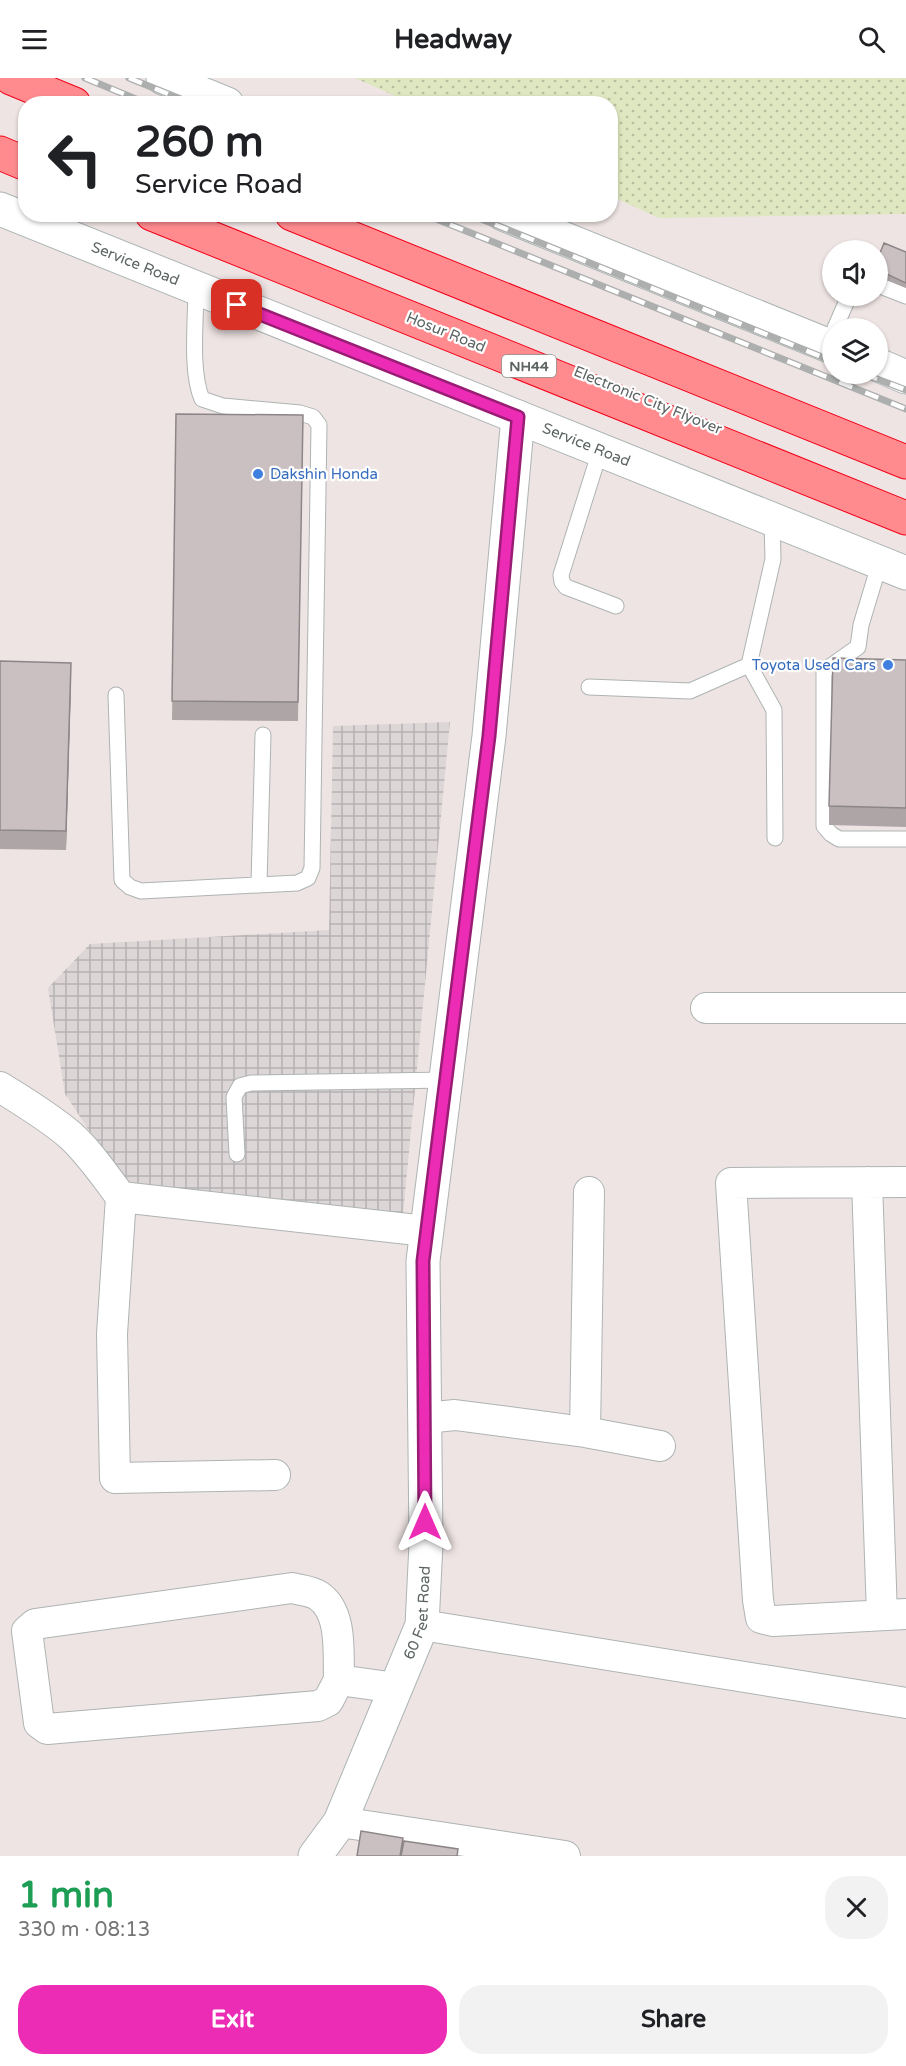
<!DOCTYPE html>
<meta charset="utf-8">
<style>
:root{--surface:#fff;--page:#f2f2f2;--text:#202124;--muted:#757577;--accent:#ec2cb4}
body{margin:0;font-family:"Varela Round",sans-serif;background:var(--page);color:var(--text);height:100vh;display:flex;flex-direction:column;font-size:22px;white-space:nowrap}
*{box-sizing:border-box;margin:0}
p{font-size:20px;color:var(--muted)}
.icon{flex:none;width:33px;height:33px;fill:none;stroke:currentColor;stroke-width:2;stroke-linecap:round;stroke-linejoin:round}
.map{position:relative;height:1778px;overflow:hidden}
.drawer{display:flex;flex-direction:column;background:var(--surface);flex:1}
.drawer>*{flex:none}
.top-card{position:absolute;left:18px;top:18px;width:600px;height:126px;border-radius:24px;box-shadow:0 2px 4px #0004;background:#fff;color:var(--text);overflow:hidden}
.buttons{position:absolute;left:822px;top:162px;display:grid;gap:12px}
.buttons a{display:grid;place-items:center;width:66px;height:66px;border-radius:50%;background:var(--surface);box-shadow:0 2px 4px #0004;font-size:30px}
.pin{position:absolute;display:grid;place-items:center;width:51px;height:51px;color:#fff;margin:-26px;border-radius:12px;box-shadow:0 3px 9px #0006}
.me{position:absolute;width:66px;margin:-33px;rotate:0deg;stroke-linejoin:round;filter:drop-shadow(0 0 4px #0008)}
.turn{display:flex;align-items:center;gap:21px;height:126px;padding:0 18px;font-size:27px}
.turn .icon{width:78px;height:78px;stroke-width:2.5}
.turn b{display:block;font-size:42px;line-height:51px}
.round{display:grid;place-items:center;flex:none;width:63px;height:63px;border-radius:24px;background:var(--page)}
.summary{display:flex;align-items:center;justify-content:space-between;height:102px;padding:0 18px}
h1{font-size:36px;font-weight:800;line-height:45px;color:#1e9e55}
.action{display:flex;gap:12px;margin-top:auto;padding:12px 18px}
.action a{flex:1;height:69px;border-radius:24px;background:var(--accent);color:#fff;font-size:24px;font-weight:800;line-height:69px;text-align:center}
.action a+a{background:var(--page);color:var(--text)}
header{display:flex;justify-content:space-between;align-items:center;height:78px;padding:0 18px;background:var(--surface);font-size:27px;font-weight:800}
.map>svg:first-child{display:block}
.industrial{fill:url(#industrial-grid)}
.grass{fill:url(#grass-dots)}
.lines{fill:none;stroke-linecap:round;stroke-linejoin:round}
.lane-casing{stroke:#adb4b3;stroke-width:17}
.street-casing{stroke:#adb4b3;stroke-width:32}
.secondary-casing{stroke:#acb5b4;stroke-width:35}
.highway-casing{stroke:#f30017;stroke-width:35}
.lane{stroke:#fff;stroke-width:15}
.street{stroke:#fff;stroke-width:30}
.secondary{stroke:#fff;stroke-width:33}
.highway{stroke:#ff8b8f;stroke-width:33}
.rail-casing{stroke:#adafae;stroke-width:7}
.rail{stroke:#fff;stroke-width:4.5;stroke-dasharray:14;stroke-linecap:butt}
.wall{fill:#aea5a7}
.shaded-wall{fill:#8d8688}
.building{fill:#cac0c2;stroke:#8d8688;stroke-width:1.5}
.route-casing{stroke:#991d75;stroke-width:15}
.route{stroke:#ec2cb4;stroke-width:10}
.shop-dot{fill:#3f7fe0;stroke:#fff;stroke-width:2}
.labels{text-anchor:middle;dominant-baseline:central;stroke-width:4.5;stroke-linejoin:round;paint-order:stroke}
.shield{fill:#fff;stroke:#8d9392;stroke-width:1.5}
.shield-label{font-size:14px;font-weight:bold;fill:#5c6563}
.street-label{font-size:15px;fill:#5c6563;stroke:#fff}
.shop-label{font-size:15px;fill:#366cbe;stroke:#fff;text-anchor:start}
</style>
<header><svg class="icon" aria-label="menu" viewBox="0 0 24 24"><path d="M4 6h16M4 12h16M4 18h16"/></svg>Headway<svg class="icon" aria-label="search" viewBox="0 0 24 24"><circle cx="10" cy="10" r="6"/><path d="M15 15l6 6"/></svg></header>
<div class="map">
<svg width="906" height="1778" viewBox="0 0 906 1778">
<defs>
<pattern id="industrial-grid" width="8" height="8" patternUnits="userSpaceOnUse" patternTransform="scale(1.5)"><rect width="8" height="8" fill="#ddd6d7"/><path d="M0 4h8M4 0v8" fill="none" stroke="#b6b1b2"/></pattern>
<pattern id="grass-dots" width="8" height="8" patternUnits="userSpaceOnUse" patternTransform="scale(1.5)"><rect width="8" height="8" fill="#dee7c0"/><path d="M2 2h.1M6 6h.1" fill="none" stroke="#b7bfa0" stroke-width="1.8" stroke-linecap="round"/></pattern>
</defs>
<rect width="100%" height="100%" fill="#efe4e4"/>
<!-- industrial -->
<path class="industrial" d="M450,644L403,1137L128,1112L65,1016L48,910L90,866L329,852L333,648Z"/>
<!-- grass -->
<path class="grass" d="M355,0H906V136L659,140L611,118L610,26L411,25Z"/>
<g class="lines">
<defs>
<path id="lane" d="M878,207L906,218
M835,250L849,218
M600,373L561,497L562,504L566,509L616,528
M772,442L773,481L749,587L774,632L775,760
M880,484L861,547L858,569L824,593V748L831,756L839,761H906
M589,609L690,613L749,587
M116,617L122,802L130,809L141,813L297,805L308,800L312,790L319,347L313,339L300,335L223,328L202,321C190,294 196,241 196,210
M259,806L263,657
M237,1076L234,1019L240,1008L251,1005L447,1002"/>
<path id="street" d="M706,930H906
M0,1009C24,1024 49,1039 70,1057C90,1075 105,1098 121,1119L426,1153
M867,1104L882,1537
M906,1104L731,1105L758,1522L761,1540L773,1543L906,1536
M121,1119L112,1256L115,1400L275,1397
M425,1340L455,1337L585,1354L589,1114
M585,1354L660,1368
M422,1547L906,1625
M339,1602L328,1623L318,1628L47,1651L39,1645L27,1553L35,1546L292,1510C300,1512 312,1513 319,1518C343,1535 338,1576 339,1602L396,1610
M340,1744L565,1778"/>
<g id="secondary">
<path d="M163,0L227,26"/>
<path id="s1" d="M0,131L906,495"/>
<path d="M503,136L832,269"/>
<path d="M878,287L906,299"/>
<path id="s2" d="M315,1778L340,1744L422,1547L426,1466L423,1183L489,658L518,339"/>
</g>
<path id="highway" d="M11,0L74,26
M0,75L26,86
M152,136L906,440
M292,136L906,384"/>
</defs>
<!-- lane casing -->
<use href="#lane" class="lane-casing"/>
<!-- street casing -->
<use href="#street" class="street-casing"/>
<!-- secondary casing -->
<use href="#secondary" class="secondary-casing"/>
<!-- highway casing -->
<use href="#highway" class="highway-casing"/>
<!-- lane -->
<use href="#lane" class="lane"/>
<!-- street -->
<use href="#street" class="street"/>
<!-- secondary -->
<use href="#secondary" class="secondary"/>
<!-- highway -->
<use href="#highway" class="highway"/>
<defs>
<path id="rail" d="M85,0L148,26
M129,0L193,26
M424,136L906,331
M469,136L832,283
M864,296L906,312"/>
</defs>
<!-- rail casing -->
<use href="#rail" class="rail-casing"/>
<!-- rail -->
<use href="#rail" class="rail"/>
</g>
<!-- wall -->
<path class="wall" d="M906,174V210L878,198V180Z
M176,336L303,337L298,643L172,642Z
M906,582V749L829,747V728Z
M0,583L71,603L66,772L0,771Z"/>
<!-- shaded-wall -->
<path class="shaded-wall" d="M71,585V603L66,772V753Z"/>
<!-- building -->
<path class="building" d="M884,165L906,174V205L878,192V180Z
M176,336L303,337L298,624L172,623Z
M833,580L906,582V730L829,728Z
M0,583L71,585L66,753L0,752Z
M361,1753L403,1760L400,1778H357Z
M404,1763L458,1771L457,1778H401Z"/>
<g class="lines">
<defs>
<path id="route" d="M237,227L518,339L489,658L423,1183L425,1444"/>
</defs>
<!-- route casing -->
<use href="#route" class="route-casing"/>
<!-- route -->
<use href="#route" class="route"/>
</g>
<!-- markers -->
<g class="shop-dot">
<circle cx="258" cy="396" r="6"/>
<circle cx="888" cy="587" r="6"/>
</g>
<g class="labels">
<!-- shield labels -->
<rect class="shield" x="502" y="277" width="54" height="22" rx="4.5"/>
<g class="shield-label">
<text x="529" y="288">NH44</text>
</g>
<!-- street labels -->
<g class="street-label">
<text stroke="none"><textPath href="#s1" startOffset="146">Service Road</textPath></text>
<text transform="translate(446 254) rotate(22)">Hosur Road</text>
<text transform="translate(648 322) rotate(22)">Electronic City Flyover</text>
<text stroke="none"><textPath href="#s1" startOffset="632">Service Road</textPath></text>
<text stroke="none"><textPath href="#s2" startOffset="267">60 Feet Road</textPath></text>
</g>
<!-- shop labels -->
<g class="shop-label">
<text x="270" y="396">Dakshin Honda</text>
<text x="876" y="587" text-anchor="end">Toyota Used Cars</text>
</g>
</g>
</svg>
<div class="buttons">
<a><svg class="icon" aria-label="sound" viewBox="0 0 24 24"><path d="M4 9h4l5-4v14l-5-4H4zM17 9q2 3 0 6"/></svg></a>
<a><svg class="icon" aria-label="layers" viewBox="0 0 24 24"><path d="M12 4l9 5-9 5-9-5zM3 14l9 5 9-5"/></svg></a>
</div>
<div class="pin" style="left:237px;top:227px;background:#d93025"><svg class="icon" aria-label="arrive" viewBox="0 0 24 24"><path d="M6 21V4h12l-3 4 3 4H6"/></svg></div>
<svg class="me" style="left:425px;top:1444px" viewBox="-20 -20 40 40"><path d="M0-17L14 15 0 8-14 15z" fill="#ec2cb4" stroke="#fff" stroke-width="4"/></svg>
<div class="top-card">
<div class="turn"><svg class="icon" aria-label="left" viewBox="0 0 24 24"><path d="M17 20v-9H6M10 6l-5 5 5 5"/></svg><div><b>260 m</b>Service Road</div></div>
</div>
</div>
<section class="drawer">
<div class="summary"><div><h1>1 min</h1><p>330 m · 08:13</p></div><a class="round"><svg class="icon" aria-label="close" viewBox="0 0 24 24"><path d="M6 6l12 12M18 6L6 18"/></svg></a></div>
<div class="action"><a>Exit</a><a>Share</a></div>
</section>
